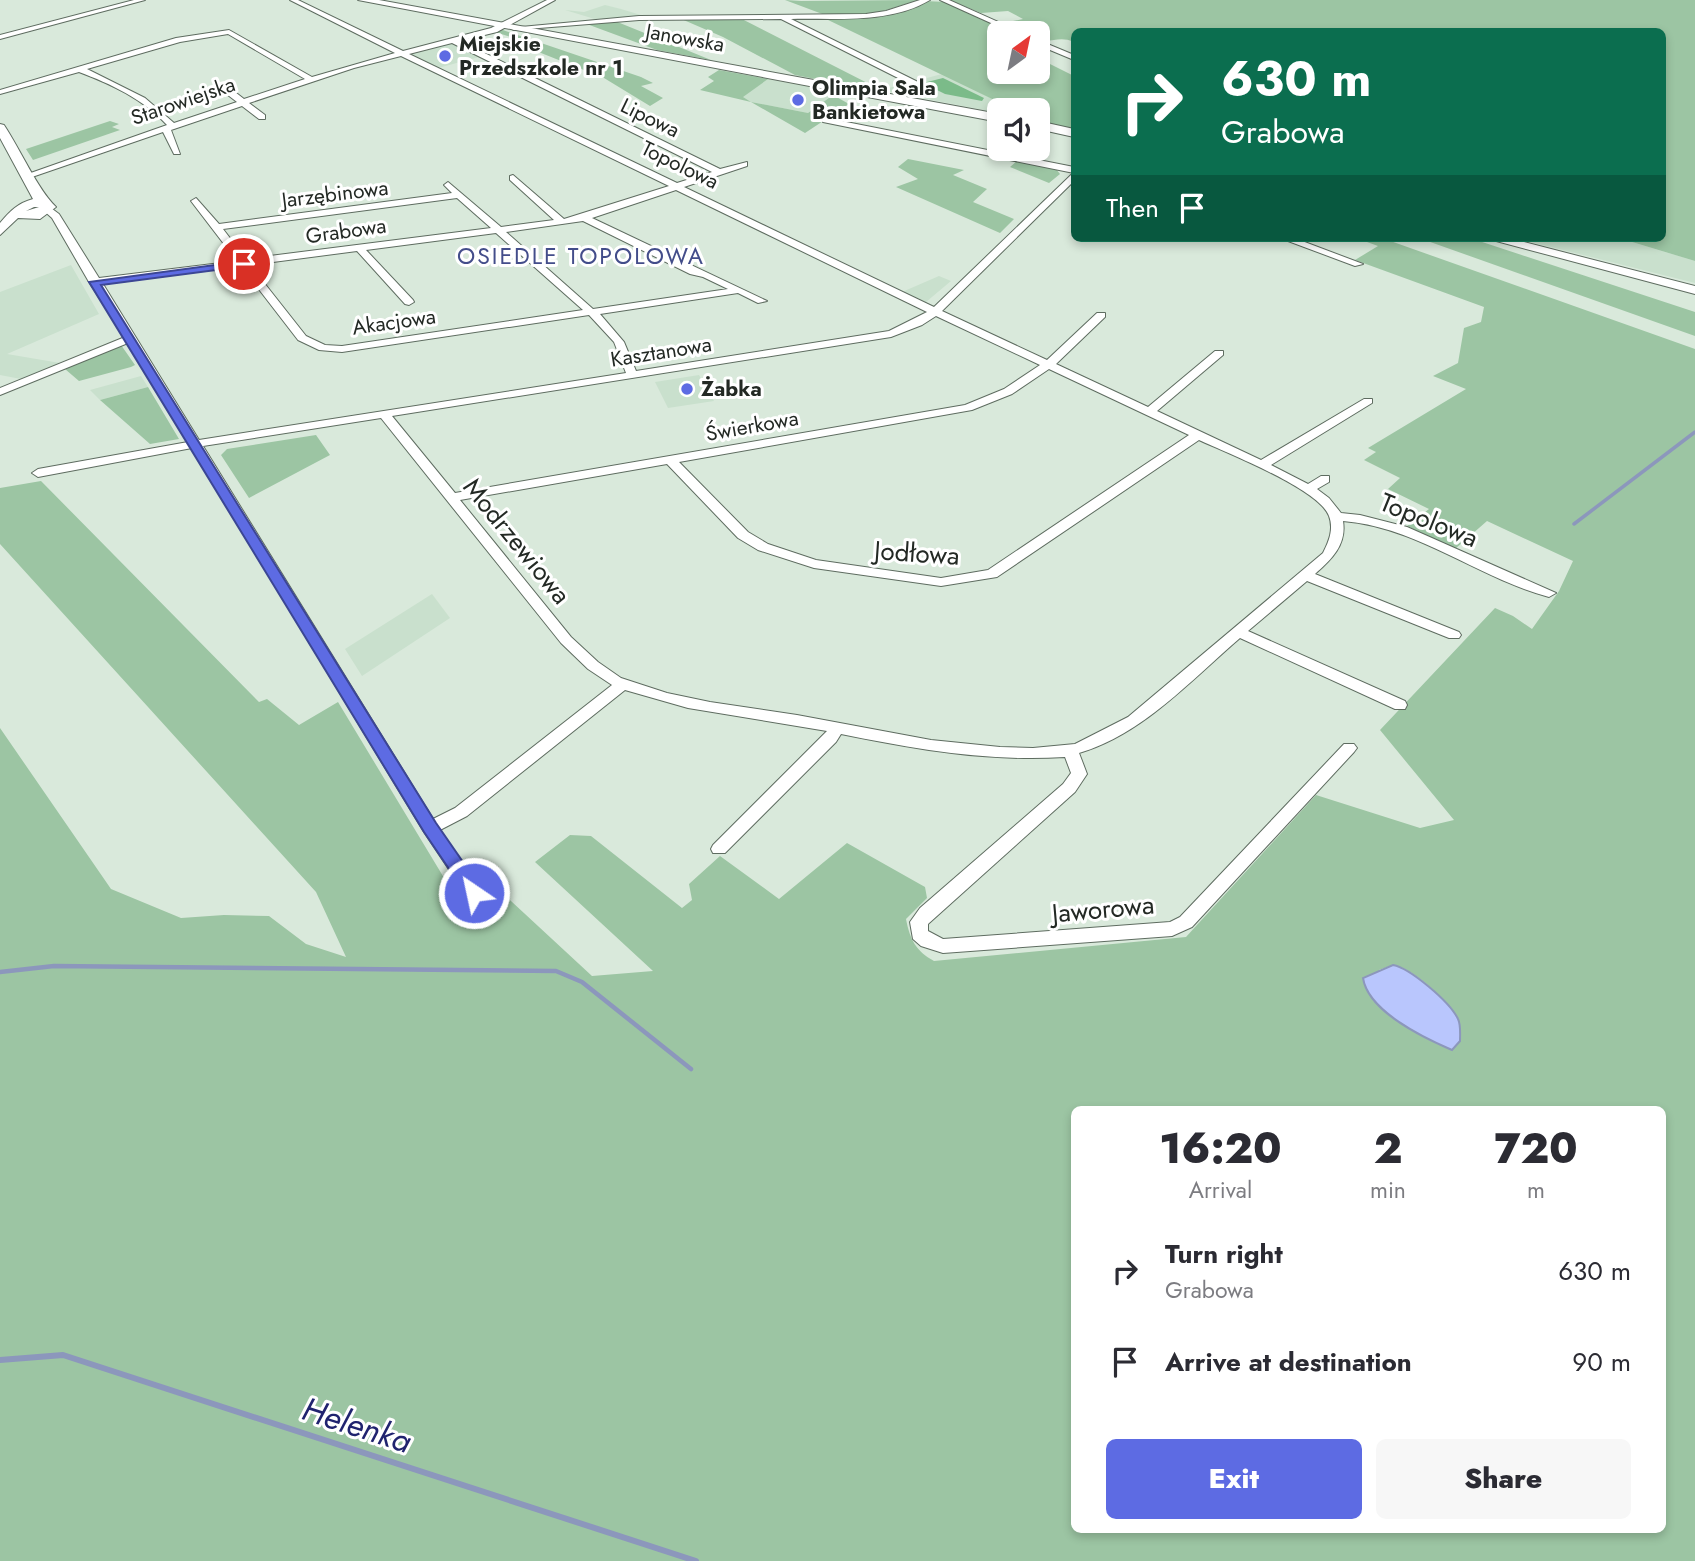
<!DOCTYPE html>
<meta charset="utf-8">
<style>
:root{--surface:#fff;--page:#f7f7f7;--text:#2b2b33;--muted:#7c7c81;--accent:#5d6be3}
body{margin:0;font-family:Jost,sans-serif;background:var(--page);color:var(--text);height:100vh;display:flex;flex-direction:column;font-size:26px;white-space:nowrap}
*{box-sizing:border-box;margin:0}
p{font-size:23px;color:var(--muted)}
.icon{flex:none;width:38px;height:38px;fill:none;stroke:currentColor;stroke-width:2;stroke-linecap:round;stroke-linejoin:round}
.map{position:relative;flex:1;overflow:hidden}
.panel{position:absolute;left:1071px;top:1106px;width:595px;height:427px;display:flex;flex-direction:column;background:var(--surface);border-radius:10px;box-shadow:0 4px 10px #0003}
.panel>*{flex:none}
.top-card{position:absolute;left:1071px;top:28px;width:595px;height:214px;border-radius:10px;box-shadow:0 4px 10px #0003;background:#0b6e4f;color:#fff;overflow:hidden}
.needle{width:46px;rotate:33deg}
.controls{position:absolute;left:987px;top:21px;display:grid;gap:14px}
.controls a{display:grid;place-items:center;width:63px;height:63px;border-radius:10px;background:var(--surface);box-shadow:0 4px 10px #0003;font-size:35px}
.pin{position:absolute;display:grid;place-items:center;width:60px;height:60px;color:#fff;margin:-30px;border:4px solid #fff;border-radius:50%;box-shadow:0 2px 7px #0007}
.me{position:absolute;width:77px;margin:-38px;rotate:326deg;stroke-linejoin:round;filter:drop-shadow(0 0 5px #0008)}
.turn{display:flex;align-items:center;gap:24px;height:147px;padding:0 35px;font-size:32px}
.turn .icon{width:91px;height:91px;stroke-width:2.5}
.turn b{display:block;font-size:49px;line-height:60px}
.then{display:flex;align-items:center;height:66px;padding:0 35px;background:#0003;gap:14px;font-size:26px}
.eta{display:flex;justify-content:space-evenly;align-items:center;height:119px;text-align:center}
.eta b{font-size:42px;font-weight:800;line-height:49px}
.action{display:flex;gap:14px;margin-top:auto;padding:14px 35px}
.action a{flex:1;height:80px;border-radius:10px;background:var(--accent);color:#fff;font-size:28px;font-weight:800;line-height:80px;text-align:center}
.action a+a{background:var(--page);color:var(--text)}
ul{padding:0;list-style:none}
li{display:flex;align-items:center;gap:21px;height:91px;padding:0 35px}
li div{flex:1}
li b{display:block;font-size:26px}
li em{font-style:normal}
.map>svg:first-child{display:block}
.built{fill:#c9e0cd}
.green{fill:#9cc5a3;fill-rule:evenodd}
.water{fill:#b9c6fd;stroke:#8c97bc;stroke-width:2}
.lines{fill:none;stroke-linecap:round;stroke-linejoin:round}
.stream-far2{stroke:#8c97bc;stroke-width:3.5}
.stream-far1{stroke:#8c97bc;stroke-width:4.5}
.stream{stroke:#8c97bc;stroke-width:6}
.building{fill:#7bbb89}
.street-casing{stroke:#5e6c60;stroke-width:2}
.secondary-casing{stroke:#5e6c60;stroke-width:2}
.street{fill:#fff;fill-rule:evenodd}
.secondary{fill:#fff;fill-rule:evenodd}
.route{fill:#5d6be3;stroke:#3c4694;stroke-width:2}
.poi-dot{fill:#5d6be3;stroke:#fff;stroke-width:2.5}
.labels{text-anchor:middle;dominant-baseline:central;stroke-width:6;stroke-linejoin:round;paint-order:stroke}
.far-street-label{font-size:21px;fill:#232924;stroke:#fff}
.far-poi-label{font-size:21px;font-weight:bold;fill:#232924;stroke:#fff;text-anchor:start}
.far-neighbourhood-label{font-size:23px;letter-spacing:2px;fill:#434d8a;stroke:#fff}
.street-label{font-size:26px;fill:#232924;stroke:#fff}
.near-water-label{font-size:33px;font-style:italic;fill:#20236f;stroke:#fff}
</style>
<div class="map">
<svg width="1695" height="1561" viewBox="0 0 1695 1561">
<rect width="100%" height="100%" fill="#d9e9db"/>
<!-- built -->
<path class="built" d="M605,5L621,9L644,16L598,20L565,10L584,12Z
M451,43L479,57L438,68L408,54Z
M942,74L1015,110H999V113L881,90Z
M768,79L837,92L808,113L751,102L742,97Z
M1515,238H1619L1695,261V283Z
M71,265L99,314L7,354L60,363L21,379L0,375V292Z
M939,276L951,281L926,302L902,292Z
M699,375L714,401L668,408L655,382Z
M141,376L148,387L100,400L90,390Z
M432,594L450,618L362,676L345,649Z"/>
<!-- green -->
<path class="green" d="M785,0L801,1L919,0L870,15H825Z
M949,0H1695V261L1619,238H1662V32H1074V42C1059,35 1050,44 1038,39V33H1026L1003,23L1023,19L1008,11L981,13Z
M925,1L945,2L1013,33H999V72H1038V58L1074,76V130L1038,122V110H1015L826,19L887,15Z
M738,17L887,93L795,75L723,37L679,18Z
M615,21L711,60L657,50L584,23Z
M500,29L641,77L653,83L641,86L663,98L650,106L604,78L536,51L543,47L495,32Z
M719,70L768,79L743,97L751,102L808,113L833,95L849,104L805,133L751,102L700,90L714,81L708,77Z
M110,121L119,124L112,127L120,130L33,160L26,149Z
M908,159L964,170L953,175L987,189L973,202L1014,219L1000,233L896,187L918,179L898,167Z
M1017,161L1056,169L1060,174L1049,183L1010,167Z
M1356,238H1382L1695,349V1561H0V728L111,889L181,918L224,915L269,916L306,944L346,957L316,892L0,544V488L41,481L259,702L267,699L299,725L338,702L464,911L498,889L592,976L653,971L535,862L570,835L591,836L682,908L692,900L689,884L720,856L779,899L847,843L925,887L927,898L906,919C910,940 916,951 934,961L1186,937L1316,795L1420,828L1454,820L1380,730L1495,608L1513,616L1532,629L1559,591L1573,561L1487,521L1455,549L1407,526L1429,509L1388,489L1400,478L1364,460L1376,452L1368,448L1466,389L1433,376L1458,363L1464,328L1481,322L1484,307L1355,260L1378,246ZM1393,965C1418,970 1444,1000 1459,1020L1379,970ZM1074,1110H1662V1530H1074Z
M1419,238H1470L1695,312V336Z
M121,345L135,365L131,367L79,381L65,369Z
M148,387L179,439L150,444L100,400Z
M316,435L330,455L249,498L221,455L227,449Z"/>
<!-- water -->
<path class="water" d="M1393,965C1410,968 1450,1002 1458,1019C1461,1025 1460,1034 1460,1041L1452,1050C1424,1038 1368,1011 1363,978Z"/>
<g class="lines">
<!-- stream-far2 -->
<path class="stream-far2" d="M1574,524L1695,432"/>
<!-- stream-far1 -->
<path class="stream-far1" d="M0,972L54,966L556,971L582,982L691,1069"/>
<!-- stream -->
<path class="stream" d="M0,1360L63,1355L696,1561"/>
</g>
<!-- building -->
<path class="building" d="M943,78L984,98L982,101L945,94L923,83Z"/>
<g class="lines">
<defs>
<path id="street" d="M134,0H145L0,39V35Z
M290,0H298L403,51L491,28L547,0H555L497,32L460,41L720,169L747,162V166L684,187L934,307L1071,175L1074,174V181L942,311L1047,360L1097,313H1105V317L1056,364L1148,407L1215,351H1223V355L1157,411L1261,460L1364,399H1372V403L1271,465L1308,484L1321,476H1329V482L1317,489L1329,498L1341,513L1360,515L1407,527L1556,593L1549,597C1478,578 1418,527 1343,521C1347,545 1331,560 1315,574L1459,632L1461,635L1459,638H1449L1307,581L1248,631L1405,701L1407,705L1405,709H1395L1240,638C1191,680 1142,735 1079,753L1087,774L1075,792L928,924V931L943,939L1170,922L1180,917L1344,744H1354L1357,748L1354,752L1192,927L1172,936L943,953L921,946L913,939L910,922L920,908L1063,784L1071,773L1065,757C988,762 915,749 841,734L836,742L725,853H713L711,849L713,845L827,731L688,708L625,690L467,816L440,830L483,893L480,898H468L424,832L192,448L38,477L32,473L38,469L188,442L128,343L0,395V388L125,337L89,282L52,218L43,210L45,208H51L59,214L99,278L237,261L191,201L196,198L219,224L452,193L444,185L448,182L501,227L554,220L510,180V176L513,175L564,219L669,186L401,56L354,68L249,103L265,115V119H259L242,106L171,130L180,154H174L163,132L32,177L25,175L167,125C143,99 111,84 79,72L0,94V90L176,38L229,30L312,77L395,53ZM228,34L305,79L244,99L226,85H220V89L237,102L174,123L145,98L87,69L180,42ZM452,43L712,172L677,183L409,54ZM676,190L927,312L889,331L636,371L624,342L600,314L738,293L758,303L767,301L592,218ZM457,198L491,228L246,259L223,229ZM583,221L690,274L703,277L728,289L593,309L506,232ZM496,233L583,310L342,346L325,345L306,336L250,265L357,251L405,304L409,305L414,302L413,300L366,250ZM241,266L298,340L319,350L342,352L589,315L614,342L626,373L199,440L103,284ZM936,316L1040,365L1004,389L965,405L455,493L392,416L891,337L922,325ZM1049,369L1189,435L988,570L941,578L816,560L768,544L748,532L679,462L972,410L1012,394ZM381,418L561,643L588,669L612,685L455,808L433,819L203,446ZM1199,440C1227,453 1319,489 1329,516C1334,529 1329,541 1323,553L1128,717L1075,744L1033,748L1000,747L931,740L797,715L710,702L667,693L621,678L598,662L571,637L460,500L667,464L738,538L758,550L814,568L941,586L997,577Z
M920,0H930C890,24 837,18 791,19L920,83V87L900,101L897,97L912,85L781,19L639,20L514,30L510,28L639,16L866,14L886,11Z
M940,0H949L1023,33H1013Z
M1038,40L1074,55V60L1038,45Z
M826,118L1074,167V173L823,122L822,120Z
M1280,238H1294L1363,264L1355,266Z"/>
<path id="secondary" d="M358,0H379L999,114V122Z
M1038,121L1074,129V137L1038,129Z
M0,124L4,125C20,149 38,190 56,207L40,219L18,218L0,235V223C10,211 18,203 33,199L0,138ZM34,207H39L26,211Z
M1485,238H1508L1695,286V294Z"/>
</defs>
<!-- street casing -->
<use href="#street" class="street-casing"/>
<!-- secondary casing -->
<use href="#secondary" class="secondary-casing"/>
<!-- street -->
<use href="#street" class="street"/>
<!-- secondary -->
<use href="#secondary" class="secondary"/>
</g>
<!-- route -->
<path class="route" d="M244,261L247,266L101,285L436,823L481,888L483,893L481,897H468L424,832L89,282Z"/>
<!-- markers -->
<g class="poi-dot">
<circle cx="445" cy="56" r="7"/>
<circle cx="798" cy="100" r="7"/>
<circle cx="687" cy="389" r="7"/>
</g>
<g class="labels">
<!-- far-street labels -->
<g class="far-street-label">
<text transform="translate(685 38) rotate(10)">Janowska</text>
<text transform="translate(183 101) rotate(-19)">Starowiejska</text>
<text transform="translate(650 118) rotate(26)">Lipowa</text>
<text transform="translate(680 165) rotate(26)">Topolowa</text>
<text transform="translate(335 194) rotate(-7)">Jarzębinowa</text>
<text transform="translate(346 231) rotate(-8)">Grabowa</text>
<text transform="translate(394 322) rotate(-8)">Akacjowa</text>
<text transform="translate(661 352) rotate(-9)">Kasztanowa</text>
<text transform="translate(752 426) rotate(-10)">Świerkowa</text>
</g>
<!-- far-poi labels -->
<g class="far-poi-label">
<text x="459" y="44">Miejskie<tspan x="459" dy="24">Przedszkole nr 1</tspan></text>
<text x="812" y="88">Olimpia Sala<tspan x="812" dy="24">Bankietowa</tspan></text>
<text x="701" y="389">Żabka</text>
</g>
<!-- far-neighbourhood labels -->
<g class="far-neighbourhood-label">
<text x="581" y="256">OSIEDLE TOPOLOWA</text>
</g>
<!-- street labels -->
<g class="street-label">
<text transform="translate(1429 520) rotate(22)">Topolowa</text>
<text transform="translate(517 541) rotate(51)">Modrzewiowa</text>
<text transform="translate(917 553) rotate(4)">Jodłowa</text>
<text transform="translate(1103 909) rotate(-5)">Jaworowa</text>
</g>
<!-- near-water labels -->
<g class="near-water-label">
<text transform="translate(357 1425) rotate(18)">Helenka</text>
</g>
</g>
</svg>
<div class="controls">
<a><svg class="needle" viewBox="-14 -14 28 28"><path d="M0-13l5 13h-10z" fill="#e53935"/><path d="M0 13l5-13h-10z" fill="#7c7c81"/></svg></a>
<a><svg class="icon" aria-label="sound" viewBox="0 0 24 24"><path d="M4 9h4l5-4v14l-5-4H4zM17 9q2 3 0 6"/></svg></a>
</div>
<div class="pin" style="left:244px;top:264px;background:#d93025"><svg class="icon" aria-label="arrive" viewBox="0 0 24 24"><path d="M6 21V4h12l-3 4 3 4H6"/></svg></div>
<svg class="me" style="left:474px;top:893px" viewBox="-20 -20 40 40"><circle r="17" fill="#5d6be3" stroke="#fff" stroke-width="3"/><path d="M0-11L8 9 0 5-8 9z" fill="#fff"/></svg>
<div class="top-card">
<div class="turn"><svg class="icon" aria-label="right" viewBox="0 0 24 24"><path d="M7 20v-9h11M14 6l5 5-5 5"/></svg><div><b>630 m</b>Grabowa</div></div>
<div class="then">Then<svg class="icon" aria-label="arrive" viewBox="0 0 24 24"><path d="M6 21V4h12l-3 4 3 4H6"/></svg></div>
</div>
<section class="panel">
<div class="eta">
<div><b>16:20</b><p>Arrival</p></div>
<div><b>2</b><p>min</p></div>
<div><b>720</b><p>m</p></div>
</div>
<ul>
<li><svg class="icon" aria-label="right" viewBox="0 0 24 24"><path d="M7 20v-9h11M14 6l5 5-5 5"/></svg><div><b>Turn right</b><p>Grabowa</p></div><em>630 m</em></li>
<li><svg class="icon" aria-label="arrive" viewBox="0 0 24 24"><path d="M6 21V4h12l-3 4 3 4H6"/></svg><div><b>Arrive at destination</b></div><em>90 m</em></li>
</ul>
<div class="action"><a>Exit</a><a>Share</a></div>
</section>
</div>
